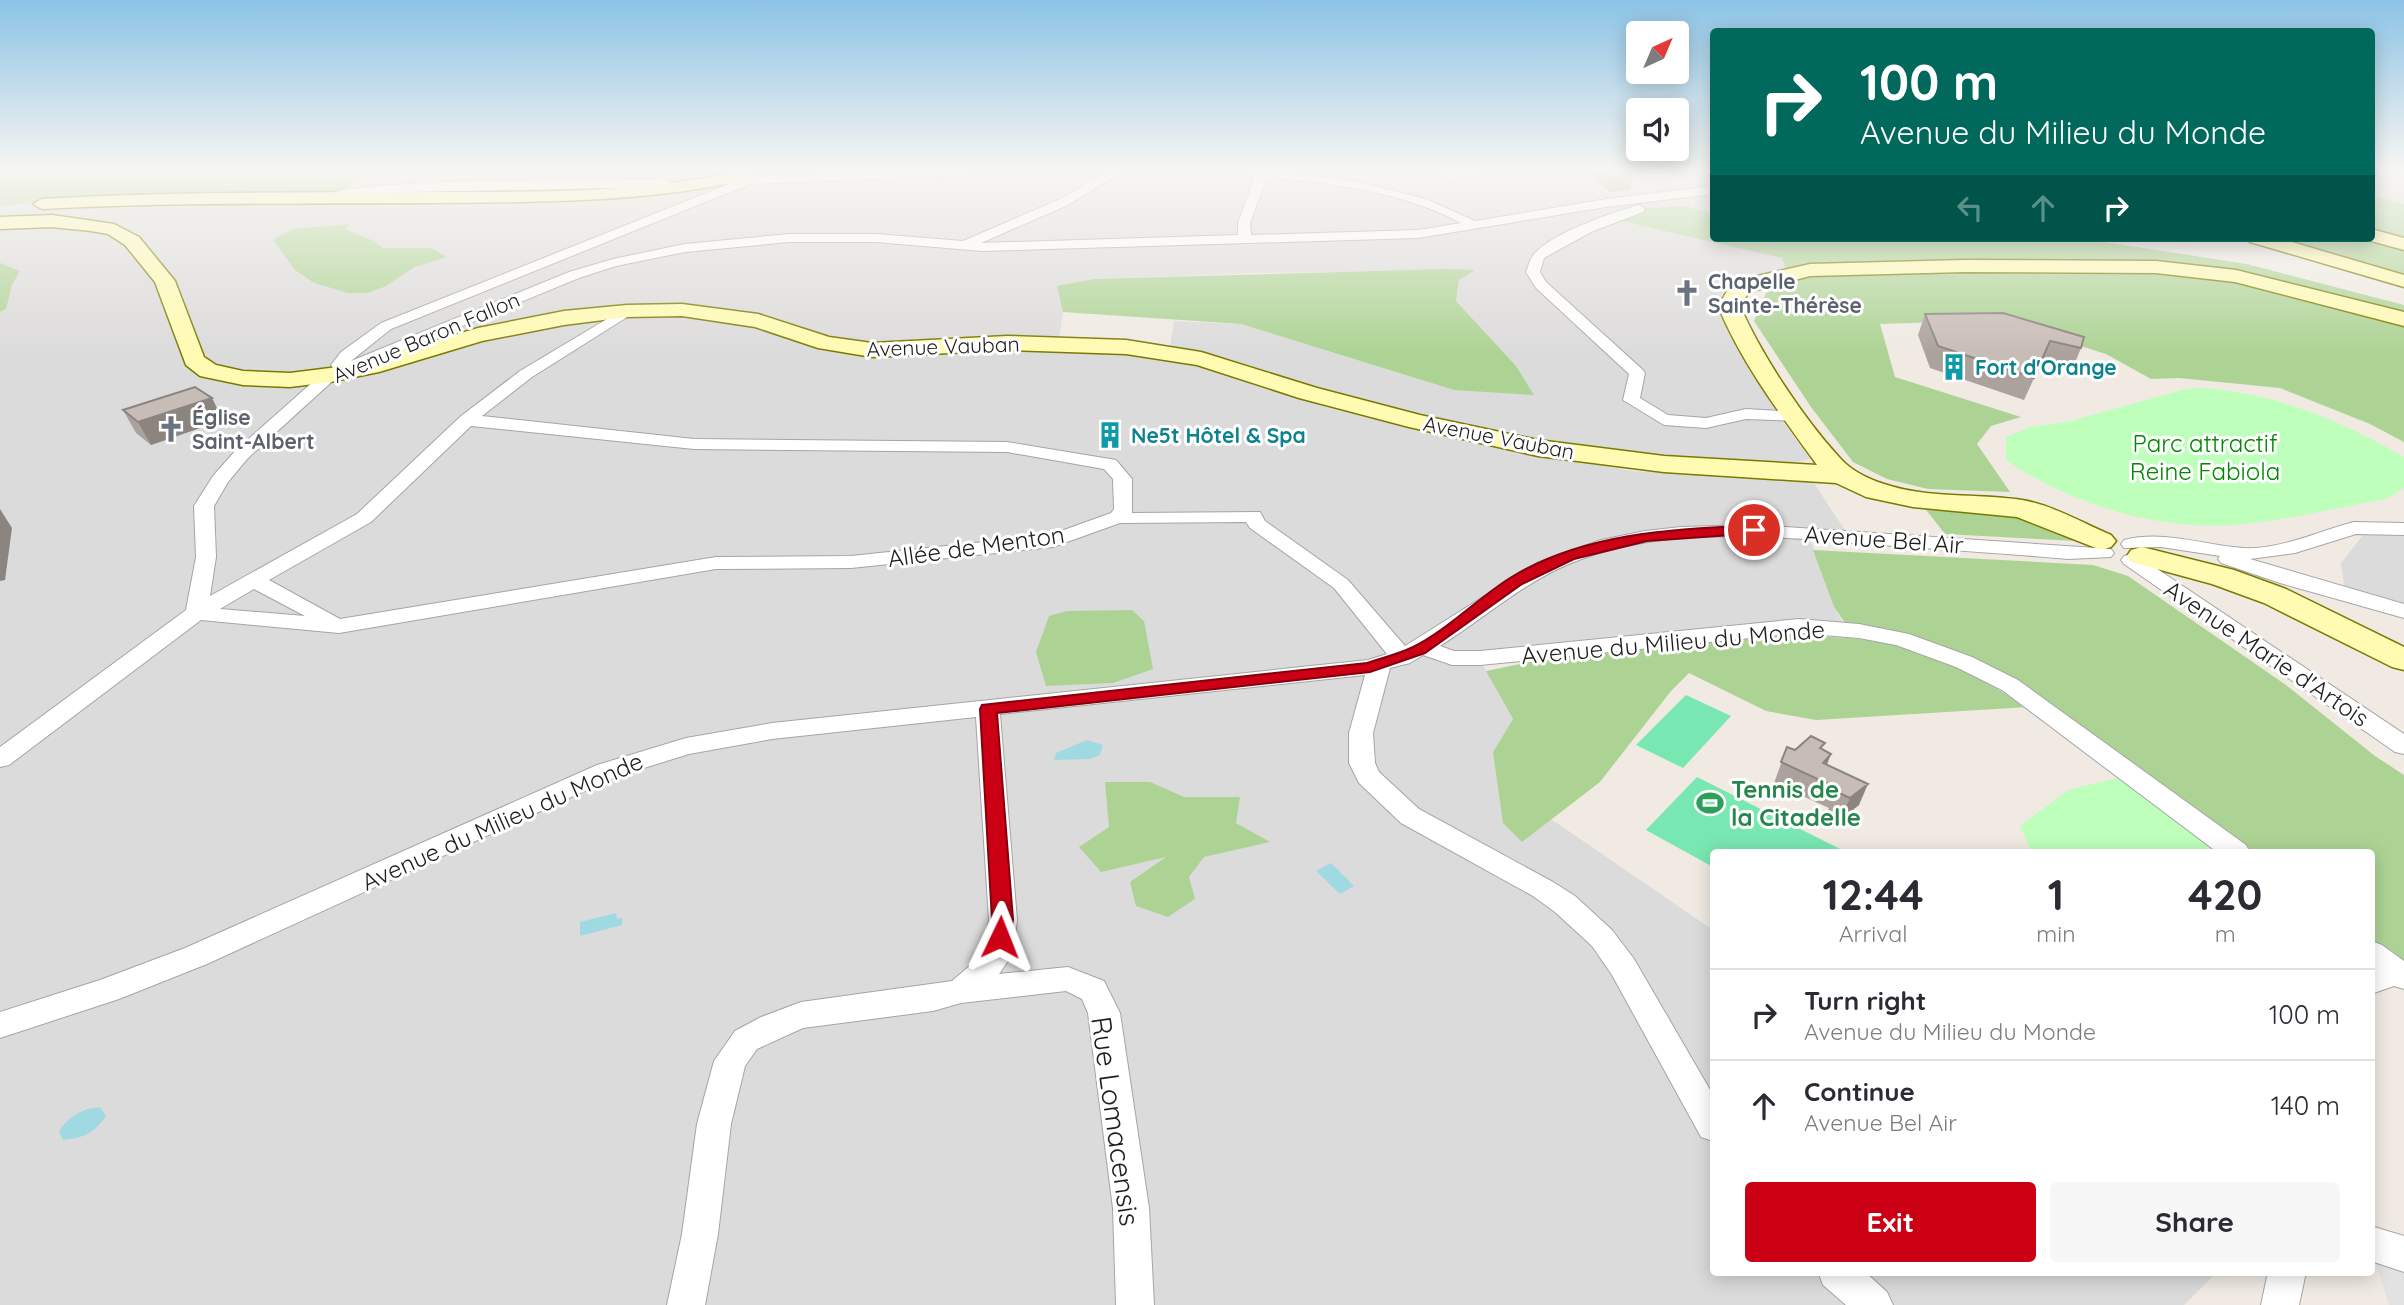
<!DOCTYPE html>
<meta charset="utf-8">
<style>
:root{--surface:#fff;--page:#f7f7f7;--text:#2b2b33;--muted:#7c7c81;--line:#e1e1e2;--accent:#cc0014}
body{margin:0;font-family:Quicksand,sans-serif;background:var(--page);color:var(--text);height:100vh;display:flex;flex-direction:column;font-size:26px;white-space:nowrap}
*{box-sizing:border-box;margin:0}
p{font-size:23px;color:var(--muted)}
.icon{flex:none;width:38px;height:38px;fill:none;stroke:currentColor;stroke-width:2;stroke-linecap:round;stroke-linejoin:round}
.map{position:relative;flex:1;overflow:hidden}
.panel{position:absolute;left:1710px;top:849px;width:665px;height:427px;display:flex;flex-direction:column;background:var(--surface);border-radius:7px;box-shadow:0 4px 18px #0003}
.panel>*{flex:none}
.banner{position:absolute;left:1710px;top:28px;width:665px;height:214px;border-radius:7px;box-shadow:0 4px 18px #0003;background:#00695c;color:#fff;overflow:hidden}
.needle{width:46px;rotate:44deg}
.buttons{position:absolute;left:1626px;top:21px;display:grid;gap:14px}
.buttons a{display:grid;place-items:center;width:63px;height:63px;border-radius:7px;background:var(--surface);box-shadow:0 4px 18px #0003;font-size:35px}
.pin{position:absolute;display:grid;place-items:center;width:60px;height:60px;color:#fff;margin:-30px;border:4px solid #fff;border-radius:50%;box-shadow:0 2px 7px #0007}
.me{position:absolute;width:77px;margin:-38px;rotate:2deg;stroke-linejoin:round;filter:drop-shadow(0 0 5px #0008)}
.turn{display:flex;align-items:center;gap:24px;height:147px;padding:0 35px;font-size:32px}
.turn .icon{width:91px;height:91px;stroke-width:2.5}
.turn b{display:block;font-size:49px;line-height:60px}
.lanes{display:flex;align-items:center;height:66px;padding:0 35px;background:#0003;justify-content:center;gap:35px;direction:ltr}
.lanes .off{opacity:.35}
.eta{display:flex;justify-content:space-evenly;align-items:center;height:119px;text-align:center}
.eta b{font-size:42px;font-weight:800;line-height:49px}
.button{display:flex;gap:14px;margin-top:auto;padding:14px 35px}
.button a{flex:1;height:80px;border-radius:7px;background:var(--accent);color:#fff;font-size:28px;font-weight:800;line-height:80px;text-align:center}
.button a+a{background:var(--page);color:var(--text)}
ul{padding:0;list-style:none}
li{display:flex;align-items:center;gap:21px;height:91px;padding:0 35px;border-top:2px solid var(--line)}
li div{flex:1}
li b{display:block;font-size:26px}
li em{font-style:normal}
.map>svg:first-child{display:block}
.residential{fill:#dcdbdb}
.forest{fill:#add394}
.park{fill:#bdffbb}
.pitch{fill:#79e7b1}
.parking{fill:#e2e2e2}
.water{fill:#9fdae2}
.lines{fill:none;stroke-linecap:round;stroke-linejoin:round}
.street-casing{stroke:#a5a5a5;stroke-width:2}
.secondary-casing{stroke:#797a00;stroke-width:3}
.street{fill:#fff;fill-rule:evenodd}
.secondary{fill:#fffbb2;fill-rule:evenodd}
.wall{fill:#aca29d}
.shaded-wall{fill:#8c847f}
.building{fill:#c8bcb6;stroke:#8c847f;stroke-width:2}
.route{fill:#cc0014;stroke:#85000d;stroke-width:2}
.labels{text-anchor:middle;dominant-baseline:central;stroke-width:6;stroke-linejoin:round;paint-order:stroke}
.far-worship-label{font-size:21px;font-weight:bold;fill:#5b616d;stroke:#fff;text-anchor:start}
.far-street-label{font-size:21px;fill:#1e1e1e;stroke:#fff}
.far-culture-label{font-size:21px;font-weight:bold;fill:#0d838f;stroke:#fff;text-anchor:start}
.park-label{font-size:24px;fill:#038701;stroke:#fff}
.street-label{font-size:24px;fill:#1e1e1e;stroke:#fff}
.leisure-label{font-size:24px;font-weight:bold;fill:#27864d;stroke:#fff;text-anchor:start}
.near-street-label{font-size:28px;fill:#1e1e1e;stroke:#fff}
</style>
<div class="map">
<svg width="2404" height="1305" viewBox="0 0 2404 1305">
<rect width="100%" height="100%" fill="#f0eae3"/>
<!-- residential -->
<path class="residential" d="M368,171H1431L1449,180L1493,171H1713V189L1708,190L1713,192V214L1686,206L1621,221L1782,258L1786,270L1725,287L1717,304L1775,410L1810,459L1777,466L1536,443L1397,411L1170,346L1174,321L1241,324L1454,390L1516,366L1456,301L1459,280L1473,270L1259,273L1093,279L1058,286L1063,312L1057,350L1160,358L1214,370L1332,409L1449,438L1632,471L1812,480L1846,532L1807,530L1834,607L1844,625L1477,654L1513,719L1493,752L1522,842L1551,819L1713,930V1272H2217L2184,1305H0V206L105,198L316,195L348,189Z
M2371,171H2404V204L2371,195Z
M2364,534L2404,535V607L2345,591L2341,563Z"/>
<!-- forest -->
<path class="forest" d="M0,171H368L348,189L316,195L41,202L0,206Z
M2371,195L2404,204V239L2371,231Z
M1686,206L1713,214V238H2078L2247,264L2404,305V312L2286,282L2212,268L1786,270L1782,258L1621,221L1641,208Z
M349,224L346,230L374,241L383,248H431L447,257L415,267L384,287L367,293H348L314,283L295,270L273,240L293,229Z
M2278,238H2370L2404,247V275Z
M0,263L20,271L12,285L6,309L0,312Z
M1445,269L1475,270L1459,280L1456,301L1516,366L1534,395L1454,390L1241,324L1063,312L1057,286L1093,279Z
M1892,272H2196L2404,315V442L2370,424L2280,388L2179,378L2151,379L2106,354L1999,320L1880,324L1895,377L2021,417L1991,426L1977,444L2010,492L1928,489L1887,479L1853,462L1811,407L1754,321L1770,284L1799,278Z
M1923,506C1979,509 2031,504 2076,541L1945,534Z
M1813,550L2093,565L2128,576L2286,685L2375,756L2404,775V963L2371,939V852H2254L2176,795L1965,655L1887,629L1845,623L1834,607Z
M1132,610L1144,621L1153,669L1113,683L1046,686L1036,652L1049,616L1067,611Z
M1783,635C1817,636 1852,637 1886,643C1937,654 1983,680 2028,707L1816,720L1766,711L1689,673L1671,691L1600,782L1522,842L1503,823L1493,752L1513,719L1486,671L1544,659Z
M1105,782H1150L1184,797H1240L1236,823L1270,842L1204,857L1189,877L1195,899L1168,917L1136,906L1130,882L1166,857L1101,872L1079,847L1109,827Z"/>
<!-- park -->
<path class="park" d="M2204,388C2278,394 2339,420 2404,457V488L2386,499C2335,508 2284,521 2233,525C2155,530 2070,504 2006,460V437L2031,427L2067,422L2186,389Z
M2118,778L2217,852H2031L2020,826L2070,789Z"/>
<!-- pitch -->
<path class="pitch" d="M1686,695L1731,716L1683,768L1636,745Z
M1697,777L1846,852H1713V867L1646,830Z"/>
<!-- parking -->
<path class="parking" d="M2375,1262L2404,1271V1305H2389Z"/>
<!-- water -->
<path class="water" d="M1087,740L1103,745L1100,755L1090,759L1054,760L1056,753Z
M1331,863L1354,886L1340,894L1316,871Z
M616,913L617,919L622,918V925L580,936V922Z
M100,1107L106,1116C94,1133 84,1138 63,1140L59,1131C71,1115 81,1109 100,1107Z"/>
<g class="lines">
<defs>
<path id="street" d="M735,171L750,177L908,171H998L992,174L750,184L391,329L351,361L569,272L613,259L685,244L789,234H876L963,241L1060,199L1109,171H1123L1068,205L981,243L1238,235V223L1255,176L1236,174L1230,171H1273L1359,182L1426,199L1475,221L1606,199L1713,186V194L1606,207L1418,238L982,251L876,242H789L685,252L616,266L579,278L336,378L248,458L228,482L214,506L216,557L210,596L357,514L461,416L520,371L627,307L634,311L632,314L532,377L482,416L694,439L1007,442L1116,460L1132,479V513L1260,512L1265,521L1348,580L1405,646L1537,563L1601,540L1645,531L1681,527L1755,525L2111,549L2114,553L2111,557L2068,559C2001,553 1934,549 1867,544C1773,537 1670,525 1579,560C1527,579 1486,617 1440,646L1454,651H1480L1799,619L1859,624L1909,634L1972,657L2018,680L2246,845L2250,852H2217L2002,690L1956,667L1896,645L1859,638L1799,633L1480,665H1452L1423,655L1410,663L1390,668L1373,733L1375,763L1379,772L1419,809L1553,882L1575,896L1612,930L1634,959L1713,1095V1141L1701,1137L1612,975L1592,946L1555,912L1533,896L1401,823L1359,783L1349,763V733L1365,675L1000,714L1017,920L1013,954L999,974L1068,967L1104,981L1120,1013L1149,1208L1154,1305H1116L1113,1208L1088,1013L1082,999L1066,991L961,1003L933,1011L803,1028L757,1049L745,1066L731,1124L718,1234L705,1305H667L682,1234L697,1124L714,1061L735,1031L761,1017L801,1002L952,981L973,963L984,950L989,920L976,717L772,739L689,754L615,777L207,964L119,999L0,1038V1012L100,980L185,948L597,765L686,738L772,723L1368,660L1387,654L1334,588L1250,528L1246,522L1120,523L1053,547L851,568L716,569L339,633L201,620L9,765L0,767V747L186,610L196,557L194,506L213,476L236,450L324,372L333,368L331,365L341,352L381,323L739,180L731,174ZM1267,177C1333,184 1401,191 1461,223L1418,230L1251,235L1250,223ZM471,426L694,449L1007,452L1104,469L1113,479L1114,509L1111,513L1050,535L851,556L716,557L340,619L269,580L371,522ZM254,589L305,616L220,609Z
M663,179L676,186L670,190L661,187L406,192L354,195L325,202L319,198C346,177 611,180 663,179Z
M1639,205L1645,209L1643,212L1591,232L1544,258L1540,272L1546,282L1643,370L1645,373L1640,398L1668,415L1706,418L1746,409L1796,412L1802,413L1805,417L1802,421L1746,419L1706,428L1664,425L1623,400L1629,374L1536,288L1526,272C1529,265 1530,257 1536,252C1557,231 1611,213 1639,205Z
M2354,522L2404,523V535L2356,534L2295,553L2250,559L2404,604V618L2280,583L2221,563L2218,559L2220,556L2161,547L2124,548L2121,544L2124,540C2165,530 2202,545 2243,548C2281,550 2318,531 2354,522Z
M2131,554L2138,556L2404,734V754L2395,752L2124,564L2121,560L2124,556Z
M2371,941L2382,945L2404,961V989L2394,986L2371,994Z
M2371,1226L2404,1236V1272L2371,1261Z
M1818,1272H1865L1887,1292L1893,1305H1846L1823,1285Z
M2268,1272H2306L2299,1305H2261Z"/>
<path id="secondary" d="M739,171L760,173L758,177C652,203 539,202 430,203C301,204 171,202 42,209L33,204L42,199C174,191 306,193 439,192C535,192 646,193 739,171Z
M52,215L114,224L139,237L175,281L204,357L216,365L243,371L290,373L330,368L367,361L478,328L564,311L627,305L682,304L758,314L829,337L872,343L1007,336L1126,340L1201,352L1317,388L1420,415L1538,440L1664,456L1817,465C1781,415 1742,364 1718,306L1729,288L1735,284L1753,277L1810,264L1964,260L2156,261L2236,270L2404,312V326L2235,282L2156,273L1964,272L1810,276L1749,292L1740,306C1761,354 1803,418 1839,457C1850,470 1868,479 1884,484C1928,499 1977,493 2022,500C2052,505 2083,523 2111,535L2116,541L2111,547L2101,550L2017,517L1913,507L1866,497L1836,483L1664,472L1538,456L1409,427L1299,398L1197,365L1126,354L1007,350L872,357L818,348L755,327L682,316L627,317L564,325L482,341L379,372L330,382L290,387L243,385L200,376L186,365L155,282L125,245L108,234L91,231L52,227L0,229V217Z
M2371,229L2404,238V250L2364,239L2371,238Z
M2247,238H2278L2404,275V287L2250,242Z
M2142,547L2234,570L2286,589L2404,647V670L2392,667L2264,603L2212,584L2131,562L2127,556L2131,550Z"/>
</defs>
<!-- street casing -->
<use href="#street" class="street-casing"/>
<!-- secondary casing -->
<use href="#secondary" class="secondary-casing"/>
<!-- street -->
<use href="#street" class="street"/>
<!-- secondary -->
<use href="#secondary" class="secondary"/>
</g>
<!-- wall -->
<path class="wall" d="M1589,171H1626L1632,177L1630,190L1609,192Z
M1925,314L2081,348L2072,370L2041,363L2024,400L1930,368L1918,335Z
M123,410L223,420L151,445L136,433Z
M1787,747L1795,750L1823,749L1827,765L1859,805L1841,819L1827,812L1829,808L1774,783Z"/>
<!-- shaded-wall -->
<path class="shaded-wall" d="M212,398L223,420L151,445L138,422Z
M0,509L12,528L5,580L0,581Z
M1831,754L1823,775V763Z
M1868,784L1859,805L1841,819L1850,798Z"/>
<!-- building -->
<path class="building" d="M1604,171H1626L1632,177L1611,179Z
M2003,313L2084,337L2081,348L2050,341L2034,378L1938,346L1925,314Z
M195,387L212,398L138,422L123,410Z
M1811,736L1825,743L1820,748L1831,754L1823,763L1868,784L1850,798L1835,791L1837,788L1781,762L1787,747L1795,750Z"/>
<!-- sky -->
<linearGradient id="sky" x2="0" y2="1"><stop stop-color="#8bc3e6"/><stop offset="0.48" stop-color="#f8f6f2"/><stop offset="1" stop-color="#f8f6f2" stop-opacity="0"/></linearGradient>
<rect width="2404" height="354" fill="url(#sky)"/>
<!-- route -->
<path class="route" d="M1754,526L1761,530L1759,533L1647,541L1574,559L1522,584L1425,653L1370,672L997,713L1013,920L1008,943L1000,945L993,943L990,937L992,920L980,709L982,705L1367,663C1382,658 1399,654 1413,647C1446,631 1478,598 1510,578C1581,534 1672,528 1754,526Z"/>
<!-- icons -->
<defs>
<symbol id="church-bare" viewBox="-9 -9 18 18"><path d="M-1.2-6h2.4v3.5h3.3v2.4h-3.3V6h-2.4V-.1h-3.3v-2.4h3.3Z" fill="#6b7280" stroke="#fff" stroke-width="2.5" paint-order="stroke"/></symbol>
<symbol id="building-bare" viewBox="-9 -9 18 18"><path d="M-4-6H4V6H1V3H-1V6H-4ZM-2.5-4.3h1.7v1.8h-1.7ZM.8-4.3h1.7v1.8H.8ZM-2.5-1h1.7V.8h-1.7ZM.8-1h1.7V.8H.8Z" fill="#0f9aa8" stroke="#fff" stroke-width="2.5" paint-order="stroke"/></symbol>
<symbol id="stadium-bare" viewBox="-9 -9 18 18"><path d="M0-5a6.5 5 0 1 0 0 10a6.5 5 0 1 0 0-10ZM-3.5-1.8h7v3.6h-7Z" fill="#2e9e5b" stroke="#fff" stroke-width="2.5" paint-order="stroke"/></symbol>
</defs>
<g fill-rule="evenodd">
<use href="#church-bare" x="1668" y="274" width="38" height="38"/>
<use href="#building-bare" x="1935" y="348" width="38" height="38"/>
<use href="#church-bare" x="152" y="410" width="38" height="38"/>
<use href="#building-bare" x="1091" y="416" width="38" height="38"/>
<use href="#stadium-bare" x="1691" y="784" width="38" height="38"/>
</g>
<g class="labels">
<!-- far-worship labels -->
<g class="far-worship-label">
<text x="1708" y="281">Chapelle<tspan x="1708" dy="24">Sainte-Thérèse</tspan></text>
<text x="192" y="417">Église<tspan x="192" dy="24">Saint-Albert</tspan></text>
</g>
<!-- far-street labels -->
<g class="far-street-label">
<text transform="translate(426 337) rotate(-23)">Avenue Baron Fallon</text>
<text transform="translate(943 346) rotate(-2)">Avenue Vauban</text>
<text transform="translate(1499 437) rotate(11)">Avenue Vauban</text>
</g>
<!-- far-culture labels -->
<g class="far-culture-label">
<text x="1975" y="367">Fort d'Orange</text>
<text x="1131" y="435">Ne5t Hôtel &amp; Spa</text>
</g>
<!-- park labels -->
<g class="park-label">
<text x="2205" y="443">Parc attractif<tspan x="2205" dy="28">Reine Fabiola</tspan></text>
</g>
<!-- street labels -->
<g class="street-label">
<text transform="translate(1884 539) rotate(4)">Avenue Bel Air</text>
<text transform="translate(976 546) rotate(-8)">Allée de Menton</text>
<text transform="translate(1673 642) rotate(-5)">Avenue du Milieu du Monde</text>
<text transform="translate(2267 653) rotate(34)">Avenue Marie d'Artois</text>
<text transform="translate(502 821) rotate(-24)">Avenue du Milieu du Monde</text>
</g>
<!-- leisure labels -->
<g class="leisure-label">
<text x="1731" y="789">Tennis de<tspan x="1731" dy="28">la Citadelle</tspan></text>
</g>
<!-- near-street labels -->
<g class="near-street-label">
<text transform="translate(1116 1121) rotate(82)">Rue Lomacensis</text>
</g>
</g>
</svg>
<div class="buttons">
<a><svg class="needle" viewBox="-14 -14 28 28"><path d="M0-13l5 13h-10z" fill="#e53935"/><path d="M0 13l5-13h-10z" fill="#7c7c81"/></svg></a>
<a><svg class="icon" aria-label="sound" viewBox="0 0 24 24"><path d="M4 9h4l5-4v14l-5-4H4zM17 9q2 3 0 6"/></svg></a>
</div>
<div class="pin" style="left:1754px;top:530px;background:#d93025"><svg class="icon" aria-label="arrive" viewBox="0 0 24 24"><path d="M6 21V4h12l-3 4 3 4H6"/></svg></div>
<svg class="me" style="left:1000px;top:937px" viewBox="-20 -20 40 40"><path d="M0-17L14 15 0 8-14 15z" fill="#cc0014" stroke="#fff" stroke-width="4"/></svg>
<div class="banner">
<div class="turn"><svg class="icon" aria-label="right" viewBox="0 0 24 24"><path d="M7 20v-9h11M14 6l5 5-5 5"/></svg><div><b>100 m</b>Avenue du Milieu du Monde</div></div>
<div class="lanes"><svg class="icon off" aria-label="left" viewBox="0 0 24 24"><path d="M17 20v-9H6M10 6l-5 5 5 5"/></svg><svg class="icon off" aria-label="ahead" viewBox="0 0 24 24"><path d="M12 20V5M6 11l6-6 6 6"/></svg><svg class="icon" aria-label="right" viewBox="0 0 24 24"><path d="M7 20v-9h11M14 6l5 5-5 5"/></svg></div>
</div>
<section class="panel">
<div class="eta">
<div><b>12:44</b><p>Arrival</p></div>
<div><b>1</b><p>min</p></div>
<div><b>420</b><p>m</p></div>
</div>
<ul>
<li><svg class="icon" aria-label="right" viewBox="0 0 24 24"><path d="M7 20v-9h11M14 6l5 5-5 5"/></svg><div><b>Turn right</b><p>Avenue du Milieu du Monde</p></div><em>100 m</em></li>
<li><svg class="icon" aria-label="ahead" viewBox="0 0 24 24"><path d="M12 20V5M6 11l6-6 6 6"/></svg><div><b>Continue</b><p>Avenue Bel Air</p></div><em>140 m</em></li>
</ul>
<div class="button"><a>Exit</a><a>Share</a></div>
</section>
</div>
